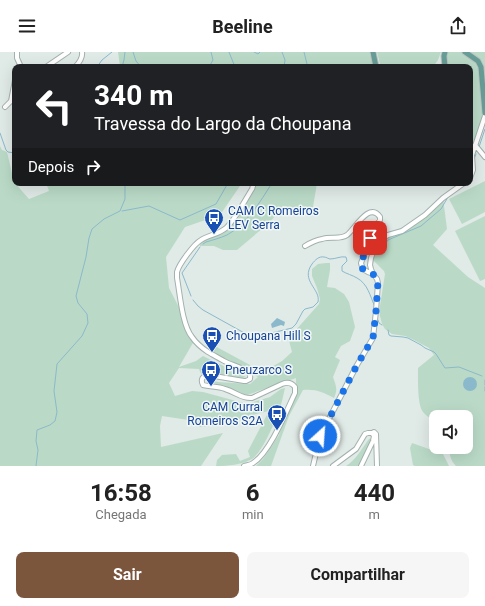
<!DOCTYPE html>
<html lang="pt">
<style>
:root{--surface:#fff;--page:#f6f6f6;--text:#222;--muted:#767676;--accent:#7c553d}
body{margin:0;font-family:Roboto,sans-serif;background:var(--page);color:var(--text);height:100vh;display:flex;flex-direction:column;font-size:15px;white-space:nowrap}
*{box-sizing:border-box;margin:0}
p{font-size:13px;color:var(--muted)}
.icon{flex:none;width:22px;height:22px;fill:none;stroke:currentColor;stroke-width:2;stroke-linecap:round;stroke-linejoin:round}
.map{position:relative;height:414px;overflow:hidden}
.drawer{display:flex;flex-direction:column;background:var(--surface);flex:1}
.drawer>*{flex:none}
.banner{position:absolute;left:12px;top:12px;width:461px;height:122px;border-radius:8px;box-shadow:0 4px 16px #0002;background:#202124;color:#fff;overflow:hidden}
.tools{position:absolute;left:429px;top:358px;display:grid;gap:8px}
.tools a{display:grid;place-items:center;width:44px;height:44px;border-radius:8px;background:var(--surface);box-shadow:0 4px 16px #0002;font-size:20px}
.pin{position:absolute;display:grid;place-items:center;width:34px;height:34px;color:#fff;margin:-17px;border-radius:8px;box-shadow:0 2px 6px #0006}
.me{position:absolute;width:44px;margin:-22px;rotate:26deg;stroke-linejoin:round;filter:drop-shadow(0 0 3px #0008)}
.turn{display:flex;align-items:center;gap:14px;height:84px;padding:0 16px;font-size:18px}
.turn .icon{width:52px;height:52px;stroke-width:2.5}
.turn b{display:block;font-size:28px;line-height:34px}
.then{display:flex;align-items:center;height:38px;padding:0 16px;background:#0003;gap:8px;font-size:15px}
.eta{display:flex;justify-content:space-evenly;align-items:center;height:68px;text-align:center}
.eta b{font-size:24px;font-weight:700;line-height:28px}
.cta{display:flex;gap:8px;margin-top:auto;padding:8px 16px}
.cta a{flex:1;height:46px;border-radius:8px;background:var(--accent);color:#fff;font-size:16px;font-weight:700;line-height:46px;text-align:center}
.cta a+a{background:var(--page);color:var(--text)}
header{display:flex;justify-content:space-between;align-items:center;height:52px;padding:0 16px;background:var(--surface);font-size:18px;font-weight:700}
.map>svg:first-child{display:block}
.green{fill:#badac7}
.water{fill:#8bb9cc}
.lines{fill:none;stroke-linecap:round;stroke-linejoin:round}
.stream{stroke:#8bb9cc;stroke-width:1}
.minor-casing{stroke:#a3b1ae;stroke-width:6}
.major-casing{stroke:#bdc4c3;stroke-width:7}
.minor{stroke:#fff;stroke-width:4}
.major{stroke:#679d96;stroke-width:5}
.route{stroke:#1a73e8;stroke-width:7;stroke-dasharray:0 12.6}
.labels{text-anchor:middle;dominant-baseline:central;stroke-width:3;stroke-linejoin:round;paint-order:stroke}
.transit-label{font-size:12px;fill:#164399;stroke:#f0f7f4;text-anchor:start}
</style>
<header><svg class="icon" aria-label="menu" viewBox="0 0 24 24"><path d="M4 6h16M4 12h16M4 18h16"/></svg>Beeline<svg class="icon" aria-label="share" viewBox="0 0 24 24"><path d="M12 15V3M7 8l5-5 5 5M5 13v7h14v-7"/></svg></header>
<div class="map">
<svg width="485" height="414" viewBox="0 0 485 414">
<rect width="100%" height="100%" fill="#e0eae7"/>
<!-- green -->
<path class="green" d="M118,0H373L376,15H121L120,14Z
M377,0H441L438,8L433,15H383L380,12Z
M446,0H465L473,5L482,21L485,64L474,99L470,97V15H444Z
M471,0H485V25L481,9Z
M0,94L2,98L7,100L14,130L29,147L49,139L46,131H242L220,163L185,175L166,205L169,236L185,267L194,289L179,315L196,309L203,304L246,325L239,327L215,322H201L199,317L179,316L169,331L175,344L192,339L203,340L247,352L270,345L281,337L285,336C284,340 283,345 282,349C279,362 263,400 252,407C241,413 228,414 216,414L217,408L222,403L236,402L240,409L250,405L248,399L269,359L256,362L241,367L228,366L222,373L200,375L195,369L162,364L160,374L161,395L223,381L201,414H0Z
M485,129V160L462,172L449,147Z
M254,131H317L313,155L298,156L283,154L270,170L237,198H223L214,194H200L199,189L215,182L230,172Z
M443,146L447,177L433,193L468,225L485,236V414H456C451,409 449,402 449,395H466V365H436V369C431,367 426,364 423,360C417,353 418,325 418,316L434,303L429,296L412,287L405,284L392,282L385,277L382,272L379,260L385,222L384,219L371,206L376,192L388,183L425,163Z
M485,164V227L480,229L455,179Z
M326,211H330V218L327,235L335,236L344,242L349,250L355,275L350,289L341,294L335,305L340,308L333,325C336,334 338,337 334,346C322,340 317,337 303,338L289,364L271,414H256L263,407L279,383L287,359L296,337V326L247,343L230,338L209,329L210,328L218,330L250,332L258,325L211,301L210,295L213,293L263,320L282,309L292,300L287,281L295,279L319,252L320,247L317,236L312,224V217L318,212Z
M372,386L359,414H346C356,408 362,396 369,387Z
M412,391L443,402L449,414H415L413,413L410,396Z"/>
<!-- water -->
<path class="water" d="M277,266L285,270L284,274L281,273L272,276L271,272Z
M463 332a7 7 0 1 1 14 0a7 7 0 1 1-14 0Z"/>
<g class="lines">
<!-- stream -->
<path class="stream" d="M133,0L136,9L141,15
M229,0L235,15
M254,0L258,2L260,0
M282,0L285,8L284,15
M304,0L307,12V15
M97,15L102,8L112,0
M122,15L124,8L125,0
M209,15L213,8L211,0
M0,81L6,98L8,100L15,101
M479,95L485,77
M474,107L476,102
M122,159L149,154L180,168L216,152L228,131
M203,192L206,190C213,188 220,186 227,183C247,172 260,150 272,131
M380,199L388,188L421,174L441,157L448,145
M191,244L182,221L200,195
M193,248L198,254L203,258L248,283L255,285L292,276L296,272L303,259L305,257L313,255L318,250C321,237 300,229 312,212C315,208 319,204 324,205C326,205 329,207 330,207C336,207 340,204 346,205L347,209L342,214V219C347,222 352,223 357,226C368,232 370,244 375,255
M378,268L379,271L382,273
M388,278L389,283L391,284L403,285L408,286L421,293L425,296L434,300L436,302L443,313L445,316L459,315L482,324
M485,328V333
M485,335V339
M36,414L38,398L36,389L37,378L50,373L55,369L57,360L54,339L57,312L82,284L88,271L87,262L78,251L76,244L86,205L89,186L92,177L104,167L120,159L125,147V131"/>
<defs>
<path id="minor" d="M17,0V6L21,15
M46,15L68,0
M75,15C79,11 83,6 82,0
M5,55L11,49L15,28
M475,93L485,105
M470,126L473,118L472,103L485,64
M305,194C310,191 316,188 322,187C331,184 340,188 347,183C355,177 369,149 380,165V168L374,177L361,211C362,218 367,220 373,222
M372,381L374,380L376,382L377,414
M244,414C247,413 251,413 253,411C270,400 286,360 295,341V335C291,330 287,330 282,332L252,346C241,347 236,340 225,337C218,334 210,335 203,333C200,327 203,324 208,323L244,329H246L250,327C250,324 251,324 249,321C243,315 231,313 224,309C219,306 213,303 208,300C202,296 196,291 192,285C182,273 180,242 177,226C177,224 177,222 177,220C179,212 194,192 201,188C209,183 219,182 226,176C235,168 245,148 252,137L254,131
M313,414L320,384L357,313L373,286L376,259L378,231L377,227L373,222L371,217L370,213L371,206L376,192L388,183L402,179L425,163L443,146L464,131
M333,414L356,397L365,382L368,381H372L374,384L373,389L361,414"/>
<path id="major" d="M373,0L376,15
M465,0L478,9L481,15L485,61
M445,15L444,4L445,0"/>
</defs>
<!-- minor casing -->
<use href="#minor" class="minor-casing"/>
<!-- major casing -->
<use href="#major" class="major-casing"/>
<!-- minor -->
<use href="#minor" class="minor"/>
<!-- major -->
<use href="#major" class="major"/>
</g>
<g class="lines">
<!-- route -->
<path class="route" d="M320,384L357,313L373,286L376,259L378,230L373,222L365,219L362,216L361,211L370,186"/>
</g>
<!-- icons -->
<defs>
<symbol id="bus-pin" viewBox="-11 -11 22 30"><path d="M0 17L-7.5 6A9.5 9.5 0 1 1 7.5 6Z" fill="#1a4fb4" stroke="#f0f7f4"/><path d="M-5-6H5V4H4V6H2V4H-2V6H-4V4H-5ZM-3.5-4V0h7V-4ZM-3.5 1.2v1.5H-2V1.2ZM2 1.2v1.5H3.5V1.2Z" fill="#fff"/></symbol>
</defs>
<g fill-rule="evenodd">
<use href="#bus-pin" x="203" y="155" width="22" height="30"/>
<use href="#bus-pin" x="201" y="273" width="22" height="30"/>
<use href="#bus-pin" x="200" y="307" width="22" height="30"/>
<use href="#bus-pin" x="266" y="351" width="22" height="30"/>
</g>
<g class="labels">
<!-- transit labels -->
<g class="transit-label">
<text x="228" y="159">CAM C Romeiros<tspan x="228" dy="14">LEV Serra</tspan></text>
<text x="226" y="284">Choupana Hill S</text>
<text x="225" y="318">Pneuzarco S</text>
<text x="263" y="355" text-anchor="end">CAM Curral<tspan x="263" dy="14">Romeiros S2A</tspan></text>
</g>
</g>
</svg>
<div class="tools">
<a><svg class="icon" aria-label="sound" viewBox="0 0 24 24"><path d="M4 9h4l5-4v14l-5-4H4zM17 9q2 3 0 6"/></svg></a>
</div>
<div class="pin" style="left:370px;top:186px;background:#d93025"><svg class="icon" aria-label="arrive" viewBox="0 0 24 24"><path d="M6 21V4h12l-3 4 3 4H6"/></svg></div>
<svg class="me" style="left:320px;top:384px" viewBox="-20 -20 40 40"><circle r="17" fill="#1a73e8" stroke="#fff" stroke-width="3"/><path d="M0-11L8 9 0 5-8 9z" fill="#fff"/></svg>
<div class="banner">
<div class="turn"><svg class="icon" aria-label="left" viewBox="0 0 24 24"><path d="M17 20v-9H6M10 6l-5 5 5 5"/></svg><div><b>340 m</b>Travessa do Largo da Choupana</div></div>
<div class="then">Depois<svg class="icon" aria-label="right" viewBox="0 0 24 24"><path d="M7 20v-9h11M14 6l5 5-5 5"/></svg></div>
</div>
</div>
<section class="drawer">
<div class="eta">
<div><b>16:58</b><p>Chegada</p></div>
<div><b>6</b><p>min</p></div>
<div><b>440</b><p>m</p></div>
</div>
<div class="cta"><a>Sair</a><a>Compartilhar</a></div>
</section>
